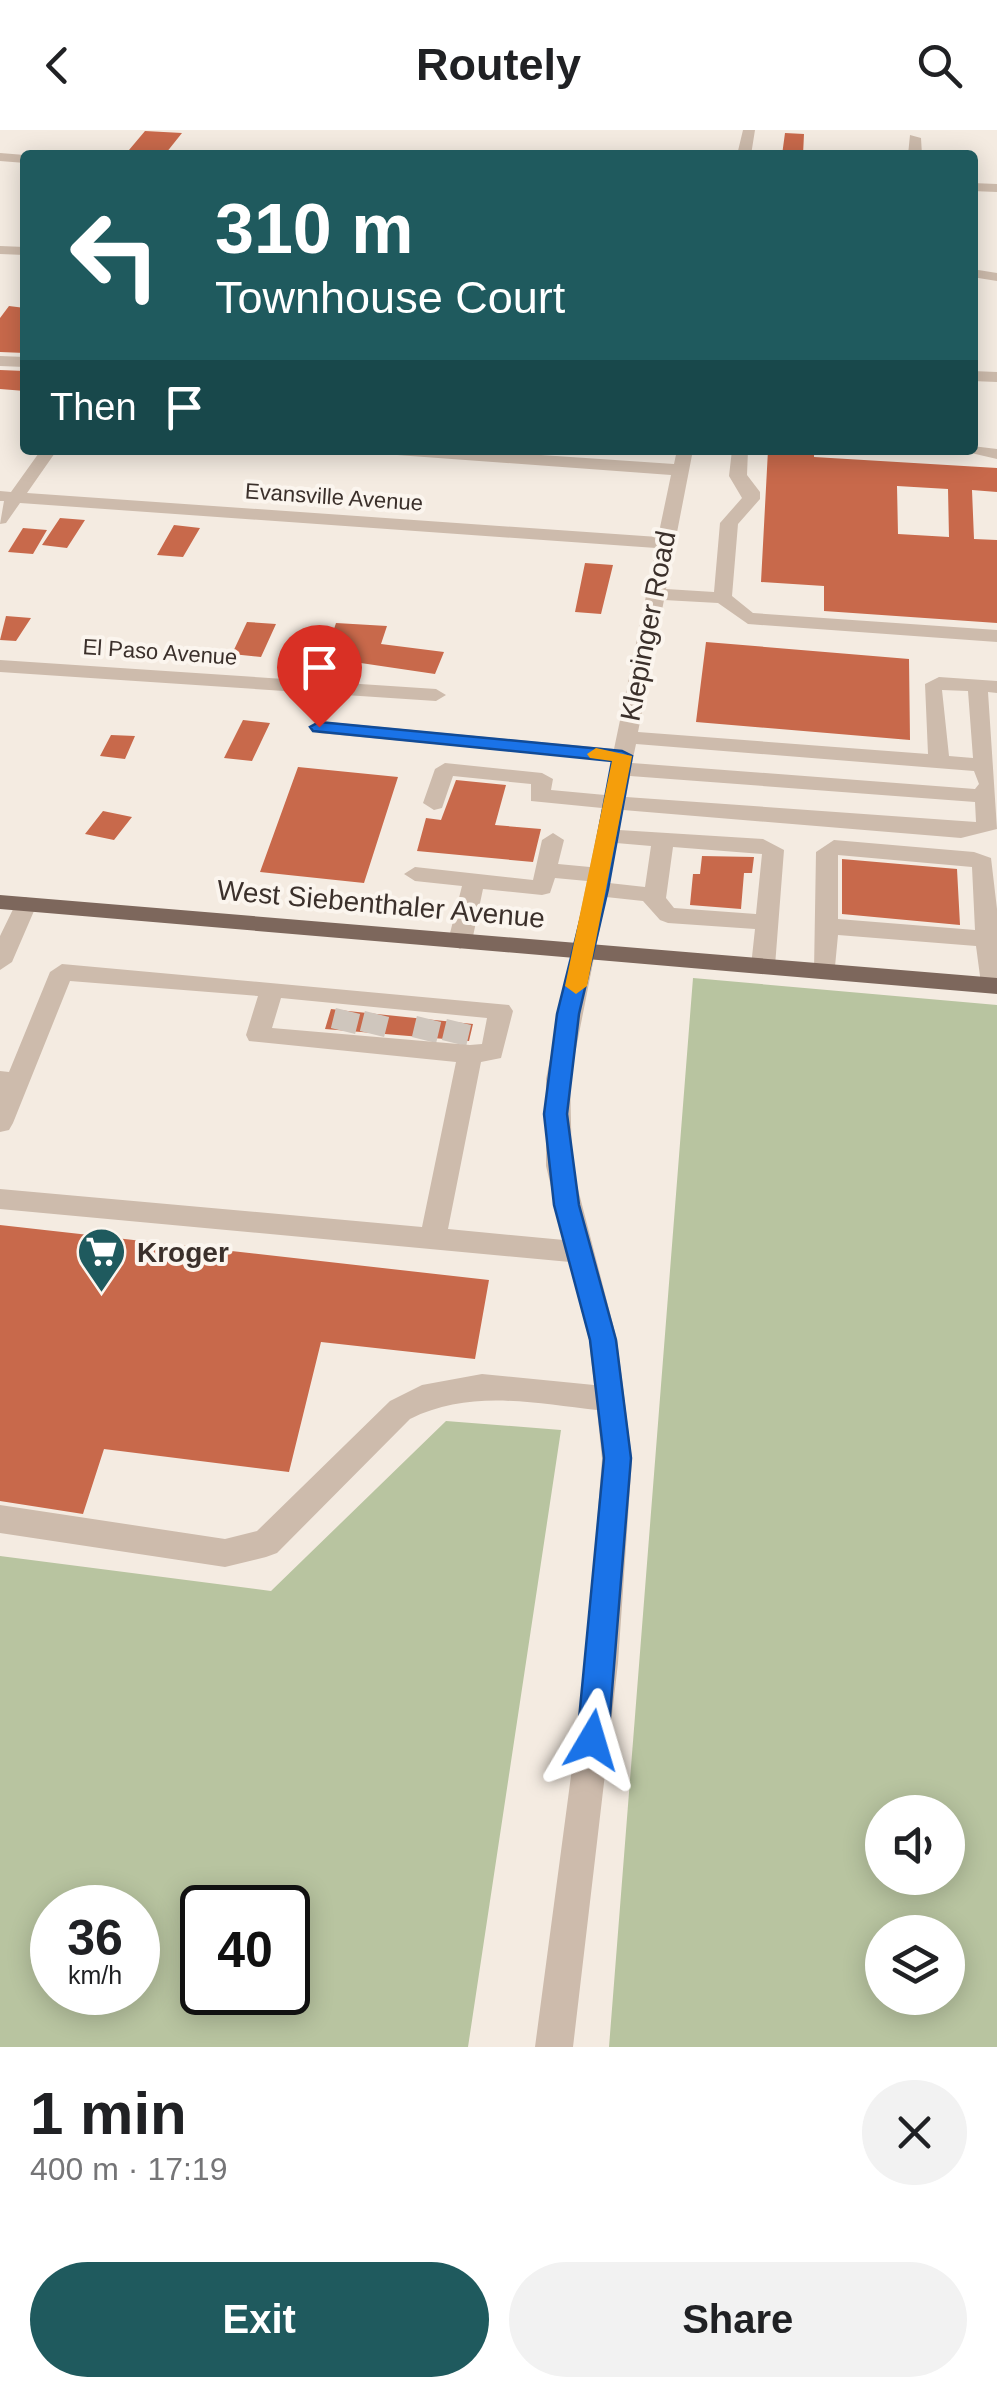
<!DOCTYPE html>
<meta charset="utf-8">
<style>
:root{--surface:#fff;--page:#f2f2f2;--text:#202124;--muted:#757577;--accent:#1f5a5e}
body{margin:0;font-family:Arial,sans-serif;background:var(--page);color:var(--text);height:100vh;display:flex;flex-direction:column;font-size:38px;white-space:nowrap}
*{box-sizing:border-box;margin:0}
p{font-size:32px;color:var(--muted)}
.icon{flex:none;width:55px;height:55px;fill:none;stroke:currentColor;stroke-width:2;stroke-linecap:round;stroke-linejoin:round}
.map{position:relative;height:1917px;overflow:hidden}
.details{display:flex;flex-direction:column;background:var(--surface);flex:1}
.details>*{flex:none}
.top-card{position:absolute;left:20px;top:20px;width:958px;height:305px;border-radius:10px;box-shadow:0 5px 25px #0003;background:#1f5a5e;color:#fff;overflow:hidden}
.buttons{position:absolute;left:865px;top:1665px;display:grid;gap:20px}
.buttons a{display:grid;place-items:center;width:100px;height:100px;border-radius:50%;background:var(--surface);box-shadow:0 5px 25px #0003;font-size:50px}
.speed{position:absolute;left:30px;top:1755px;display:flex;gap:20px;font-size:50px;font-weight:700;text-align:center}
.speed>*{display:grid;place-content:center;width:130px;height:130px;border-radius:50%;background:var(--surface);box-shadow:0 5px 25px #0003;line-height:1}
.speed small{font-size:25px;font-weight:400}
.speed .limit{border:5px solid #111;border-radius:15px;background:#fff;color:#111}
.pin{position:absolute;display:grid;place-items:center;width:85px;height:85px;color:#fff;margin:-102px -42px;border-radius:50% 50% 50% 0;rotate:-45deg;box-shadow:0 0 10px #0007}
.pin .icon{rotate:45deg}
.me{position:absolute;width:110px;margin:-55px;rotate:7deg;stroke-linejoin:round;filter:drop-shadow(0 0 8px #0008)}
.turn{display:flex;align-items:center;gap:35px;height:210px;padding:0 30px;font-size:45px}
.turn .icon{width:130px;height:130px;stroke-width:2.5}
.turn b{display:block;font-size:70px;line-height:85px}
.then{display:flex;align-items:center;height:95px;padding:0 30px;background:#0003;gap:20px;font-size:38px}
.round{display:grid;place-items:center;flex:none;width:105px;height:105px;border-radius:52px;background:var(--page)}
.head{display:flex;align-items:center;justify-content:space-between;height:170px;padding:0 30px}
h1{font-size:60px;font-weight:700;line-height:75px}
.button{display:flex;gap:20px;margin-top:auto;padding:20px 30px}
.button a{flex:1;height:115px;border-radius:60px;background:var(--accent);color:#fff;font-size:40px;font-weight:700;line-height:115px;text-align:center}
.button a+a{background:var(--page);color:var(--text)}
header{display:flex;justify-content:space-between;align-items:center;height:130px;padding:0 30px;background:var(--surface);font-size:45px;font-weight:700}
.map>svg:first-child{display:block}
.green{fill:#b8c4a0;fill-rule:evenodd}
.building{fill:#c8694b;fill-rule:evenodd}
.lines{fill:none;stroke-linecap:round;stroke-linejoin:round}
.minor-tunnel{stroke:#cfc6bd;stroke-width:25;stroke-dasharray:25 12;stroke-linecap:butt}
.minor{fill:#cdbbac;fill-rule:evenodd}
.major{fill:#7d675c;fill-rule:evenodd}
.route{fill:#1a73e8;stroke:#114b97;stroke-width:2.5}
.slow{fill:#f59e0b}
.labels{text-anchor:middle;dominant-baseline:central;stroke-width:8;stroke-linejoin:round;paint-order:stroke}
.far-street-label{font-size:22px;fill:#3b302b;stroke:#fbf5ee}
.street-label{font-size:28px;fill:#3b302b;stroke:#fbf5ee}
.poi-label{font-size:28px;font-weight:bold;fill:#3b302b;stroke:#fbf5ee;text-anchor:start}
</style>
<header><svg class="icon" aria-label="back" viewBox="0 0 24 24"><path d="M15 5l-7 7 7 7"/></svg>Routely<svg class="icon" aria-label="search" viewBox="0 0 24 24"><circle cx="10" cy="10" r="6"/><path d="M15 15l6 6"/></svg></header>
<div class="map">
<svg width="997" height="1917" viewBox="0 0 997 1917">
<rect width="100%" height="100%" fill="#f4ebe1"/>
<!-- green -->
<path class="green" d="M693,848L997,875V1917H609ZM882,1682H948V1748H882ZM948,1802V1868H882V1802Z
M446,1291L561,1300L468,1917H0V1426L271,1461ZM52,1778H138V1862H52ZM202,1778H288V1862H202Z"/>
<!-- building -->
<path class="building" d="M145,1L182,3L166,23L129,20Z
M785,3L804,4L803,25H782Z
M9,176L25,178V223L0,222V188Z
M0,240L25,241V261L0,259Z
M768,320H814V327L997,338V362L972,360L974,409L997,410V493L824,481V456L761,452ZM897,356L948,359L949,407L898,404Z
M60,388L85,390L67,418L42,415Z
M174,395L200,398L183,427L157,425Z
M23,398L47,400L33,424L8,422Z
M585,433L613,435L601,484L575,482Z
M6,486L31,488L16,511L0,510Z
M247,492L276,494L261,527L232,524Z
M336,493L387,496L381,514L444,522L435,544L354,532L352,537L322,535Z
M706,512L909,529L910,610L696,592Z
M243,590L270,593L252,631L224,628Z
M111,605L135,606L125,629L100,626Z
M298,637L398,647L364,753L260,742Z
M456,650L506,655L495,695L541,699L533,732L417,721L426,688L441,690Z
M103,681L132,687L114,710L85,704Z
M702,726L754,727L752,743H744L741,779L690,775L693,744H700Z
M842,729L957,739L960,795L842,784Z
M331,879L348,881L473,894L469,911L325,899Z
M0,1095L489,1150L475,1229L321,1212L289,1342L104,1319L83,1384L0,1371Z"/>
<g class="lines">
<!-- minor-tunnel -->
<path class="minor-tunnel" d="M343,901L348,881
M372,904L377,884
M424,910L429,889
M454,913L459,892"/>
<!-- minor -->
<path class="minor" d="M743,0H755L751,25H737Z
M910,5L921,8L922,25H908Z
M0,23L25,25V33L0,31Z
M972,53L997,54V62L972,61Z
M0,116L25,117V125L0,124Z
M972,139L997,143V151L972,147Z
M0,226L25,227V237L0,236Z
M972,241L997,242V252L972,251Z
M972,316L997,319V329L958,320H972Z
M41,320H57L27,363L658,407L671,345L397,325L389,320H469L674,334L677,320H693L666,459L714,462L720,393L742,368L729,346L732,320H748L747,345L760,362V369L738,394L732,466L753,483L997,500V512L748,494L718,473L664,470L638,602L928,624L925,554L939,547L997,551V563L988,562L997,699L961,708L623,680L619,700L763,709L784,720L775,836L763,844L751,836L755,799L668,793L660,790L643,771L606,767L570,949L572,1036L617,1210L632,1329L618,1533L573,1917H535L586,1533L602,1329L597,1280C533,1273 470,1259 410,1289L277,1423L266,1427L225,1437L0,1403V1375L225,1409L257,1401L390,1271L422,1255L482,1244L594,1255L589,1210L570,1132L0,1079V1059L422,1097L456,932L249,911L246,905L258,866L70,851L13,993L9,1000L0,1002V941L9,942L50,842L62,834L509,875L513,881L501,928L481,932L448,1099L564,1110L546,1036V949L587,751L555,748L550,763L542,765L483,759L472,811L460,819L448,811L462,756L415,751L404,744L415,737L533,750L542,710L553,703L564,710L558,734L590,737L602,678L531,671V654L453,646L442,678L434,680L423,673L435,639L445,633L542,643L553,649L551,660L605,665L612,631L319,603L309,597L319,591L614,619L656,418L20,373L6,393L0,394L4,371H0V361L11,362ZM942,560L968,561L973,628L949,626ZM636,614L974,641L979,654L975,659L632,633ZM630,646L975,672L976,692L626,667ZM616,713L651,716L645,757L609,753ZM673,717L762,724L756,784L674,778L666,768ZM281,868L487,888L482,914L470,915L272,898Z
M0,530L436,559L446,565L436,571L0,542Z
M834,710L974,722L991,728L997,779V861H982L976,816L838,805L834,847H818L814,841L816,722ZM838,725L972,737L975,800L838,789Z
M26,767L37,774L12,832L0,840V806L18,769Z"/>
<!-- major -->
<path class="major" d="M0,765L997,848V864L0,779Z"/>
</g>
<!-- route -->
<path class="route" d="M319,592L622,621L632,626L608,759L579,884L567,984L579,1075L616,1210L631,1328L608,1610L603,1620L592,1625L582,1620L577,1610L604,1328L590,1210L554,1075L544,984L557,884L588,759L612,631L313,601L310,597Z"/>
<!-- slow -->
<path class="slow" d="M596,618L632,626L587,856L576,864L565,856L612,631L590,628L587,624Z"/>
<!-- icons -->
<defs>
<symbol id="supermarket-pin" viewBox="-11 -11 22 30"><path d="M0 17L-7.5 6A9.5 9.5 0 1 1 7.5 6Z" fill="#1f5a5e" stroke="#fbf5ee"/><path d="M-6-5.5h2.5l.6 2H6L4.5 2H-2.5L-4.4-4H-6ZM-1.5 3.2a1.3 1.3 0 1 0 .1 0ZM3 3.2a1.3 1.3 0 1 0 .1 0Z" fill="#fff"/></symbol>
</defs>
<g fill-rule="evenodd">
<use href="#supermarket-pin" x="74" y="1094" width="55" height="75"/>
</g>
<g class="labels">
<!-- far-street labels -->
<g class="far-street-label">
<text transform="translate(334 367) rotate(4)">Evansville Avenue</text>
<text transform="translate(160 522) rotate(4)">El Paso Avenue</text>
</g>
<!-- street labels -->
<g class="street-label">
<text transform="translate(648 496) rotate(-79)">Klepinger Road</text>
<text transform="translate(381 774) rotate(5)">West Siebenthaler Avenue</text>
</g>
<!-- poi labels -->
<g class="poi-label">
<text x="137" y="1122">Kroger</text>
</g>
</g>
</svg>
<div class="buttons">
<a><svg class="icon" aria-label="sound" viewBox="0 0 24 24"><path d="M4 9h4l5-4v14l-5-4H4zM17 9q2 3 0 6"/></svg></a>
<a><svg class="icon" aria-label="layers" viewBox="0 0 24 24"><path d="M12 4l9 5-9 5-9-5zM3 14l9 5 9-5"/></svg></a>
</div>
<div class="speed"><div>36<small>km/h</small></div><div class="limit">40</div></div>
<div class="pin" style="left:319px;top:597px;background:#d93025"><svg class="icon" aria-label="arrive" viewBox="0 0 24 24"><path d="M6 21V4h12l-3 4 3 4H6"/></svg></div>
<svg class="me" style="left:592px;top:1610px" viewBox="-20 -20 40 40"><path d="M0-17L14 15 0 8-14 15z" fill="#1a73e8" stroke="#fff" stroke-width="4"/></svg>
<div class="top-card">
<div class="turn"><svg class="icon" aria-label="left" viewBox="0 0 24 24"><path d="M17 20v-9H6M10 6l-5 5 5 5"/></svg><div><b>310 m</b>Townhouse Court</div></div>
<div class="then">Then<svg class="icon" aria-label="arrive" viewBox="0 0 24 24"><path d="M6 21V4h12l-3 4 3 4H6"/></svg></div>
</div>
</div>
<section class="details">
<div class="head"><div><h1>1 min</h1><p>400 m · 17:19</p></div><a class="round"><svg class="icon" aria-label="close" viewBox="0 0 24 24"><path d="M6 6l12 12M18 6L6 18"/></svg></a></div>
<div class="button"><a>Exit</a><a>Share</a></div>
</section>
